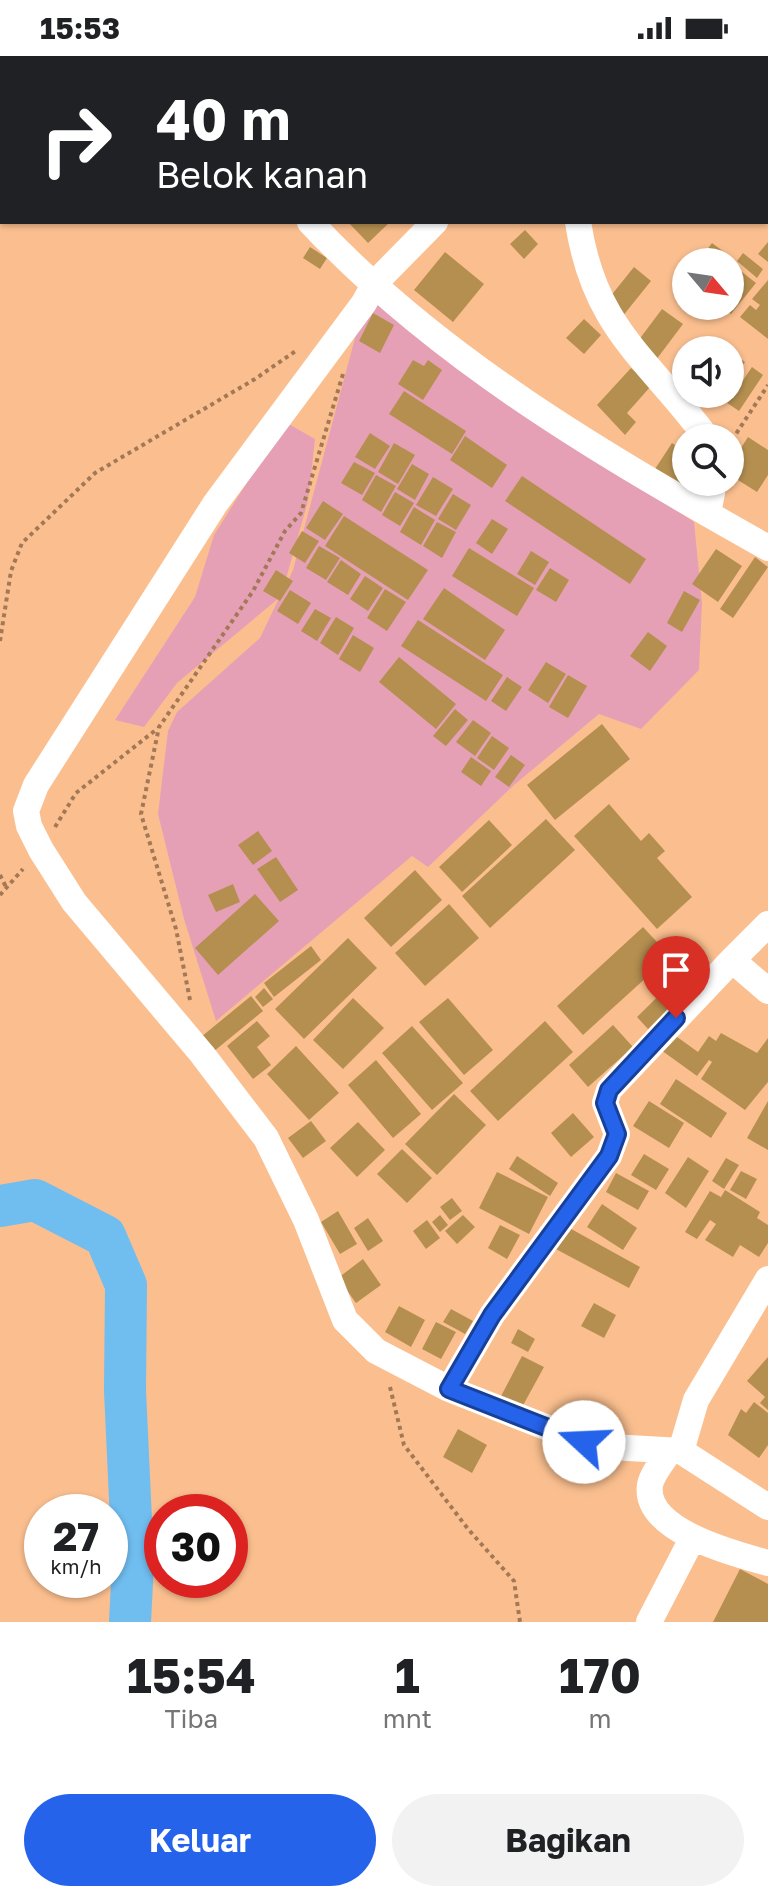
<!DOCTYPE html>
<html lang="id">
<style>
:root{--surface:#fff;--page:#f2f2f2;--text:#202124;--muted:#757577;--accent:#2563eb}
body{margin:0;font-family:"Golos Text",sans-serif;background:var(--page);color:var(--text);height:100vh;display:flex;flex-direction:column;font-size:30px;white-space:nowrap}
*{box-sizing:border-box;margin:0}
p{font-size:26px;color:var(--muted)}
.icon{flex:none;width:44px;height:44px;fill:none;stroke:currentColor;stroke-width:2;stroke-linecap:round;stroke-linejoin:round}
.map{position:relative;height:1566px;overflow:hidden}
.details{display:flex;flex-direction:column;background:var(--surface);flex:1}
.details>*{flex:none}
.hud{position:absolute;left:0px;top:0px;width:768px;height:168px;box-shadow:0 2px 6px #0004;background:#202124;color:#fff;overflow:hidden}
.needle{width:52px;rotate:119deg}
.controls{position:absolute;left:672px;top:192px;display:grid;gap:16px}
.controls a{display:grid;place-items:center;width:72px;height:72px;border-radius:50%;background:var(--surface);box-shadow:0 2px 6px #0004;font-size:40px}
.speed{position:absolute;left:24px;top:1438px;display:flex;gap:16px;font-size:40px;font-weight:700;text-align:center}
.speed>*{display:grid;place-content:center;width:104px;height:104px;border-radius:50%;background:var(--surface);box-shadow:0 2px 6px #0004;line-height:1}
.speed small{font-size:20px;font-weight:400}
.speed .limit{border:12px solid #d22;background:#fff;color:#111}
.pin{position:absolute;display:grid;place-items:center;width:68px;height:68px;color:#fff;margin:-82px -34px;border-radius:50% 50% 50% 0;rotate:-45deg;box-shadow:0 0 8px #0007}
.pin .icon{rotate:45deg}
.me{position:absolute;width:88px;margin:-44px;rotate:290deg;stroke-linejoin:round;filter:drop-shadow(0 0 6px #0008)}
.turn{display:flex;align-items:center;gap:28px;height:168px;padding:0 24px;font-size:36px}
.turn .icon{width:104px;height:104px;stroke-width:2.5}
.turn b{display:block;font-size:56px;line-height:68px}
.eta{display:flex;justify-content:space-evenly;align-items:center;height:136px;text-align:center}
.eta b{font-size:48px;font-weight:700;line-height:56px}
.cta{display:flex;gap:16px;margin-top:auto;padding:16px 24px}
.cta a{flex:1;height:92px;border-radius:48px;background:var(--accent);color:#fff;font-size:32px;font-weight:700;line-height:92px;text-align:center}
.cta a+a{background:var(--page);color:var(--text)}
.status{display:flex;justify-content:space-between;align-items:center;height:56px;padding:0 40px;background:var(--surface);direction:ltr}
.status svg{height:22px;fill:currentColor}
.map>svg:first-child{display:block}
.green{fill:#e5a0b5}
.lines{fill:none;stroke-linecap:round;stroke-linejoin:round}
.river{stroke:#70bdf0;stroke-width:42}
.building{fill:#b58f50}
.path{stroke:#a37856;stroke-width:4;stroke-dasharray:4 4;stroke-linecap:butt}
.minor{stroke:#fff;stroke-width:26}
.route-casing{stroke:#184099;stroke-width:20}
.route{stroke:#2563eb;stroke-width:14}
</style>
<div class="status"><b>15:53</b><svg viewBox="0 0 49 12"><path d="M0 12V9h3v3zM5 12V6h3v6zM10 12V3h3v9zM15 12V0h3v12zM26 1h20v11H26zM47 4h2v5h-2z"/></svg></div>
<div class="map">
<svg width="768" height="1566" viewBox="0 0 768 1566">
<rect width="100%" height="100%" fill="#fbbf8f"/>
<!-- green -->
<path class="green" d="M377,236L582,392L694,466L702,547L699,614L641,673L599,658L514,729L428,811L412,800L216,965L184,863L158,758L168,675L177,656L260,582L279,542L177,627L144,671L115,664L195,541L214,479L285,366L315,383L308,445L282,537L293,514L363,252Z"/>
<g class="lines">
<!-- river -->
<path class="river" d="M0,1150L35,1144L105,1180L126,1229L125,1335L133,1507L130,1566"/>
</g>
<!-- building -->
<path class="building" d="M348,166H390L368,187Z
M525,174L538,188L524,203L510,188Z
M768,186V206L758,198Z
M712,187L732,202L729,206H698Z
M310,191L327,202L320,213L303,202Z
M445,196L484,228L453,266L414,234Z
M743,197L763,213L757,222L737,205Z
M733,209L756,227L731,258L721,250H730Z
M634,211L651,225L622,261L605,247Z
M768,224V283L740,261L750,249L756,254L760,249L752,243Z
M662,253L683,268L653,308L632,293Z
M373,257L394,269L380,297L359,285Z
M584,263L601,279L584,298L566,282Z
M733,298L745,306L730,328V302Z
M413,304L424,310L428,304L442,314L423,344L398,328Z
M752,311L763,319L739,355L714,338H730V332L735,336Z
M631,312L651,330L627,357L636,366L625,379L597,349Z
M404,335L466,375L452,398L389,358Z
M370,377L390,390L375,413L355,401Z
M465,380L507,409L492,432L450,404Z
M748,381L768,394V419L757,436L730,419V409Z
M394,387L415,399L398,428L378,416Z
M672,387L686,397V417L678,429L655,413Z
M354,406L375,417L362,439L341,427Z
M412,408L429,418L415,444L397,433Z
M376,419L396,430L381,456L362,444Z
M522,420L646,503L630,528L505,445Z
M433,421L453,433L436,460L416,449Z
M395,436L414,447L400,470L382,459Z
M453,438L471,449L456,474L438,463Z
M323,445L343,458L325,484L306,472Z
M414,451L435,464L421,489L400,476Z
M344,460L428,514L408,544L325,490Z
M492,463L508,473L492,498L476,487Z
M437,466L456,476L442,502L423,490Z
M302,475L319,485L305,507L289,497Z
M319,490L340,502L326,524L306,512Z
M469,492L534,532L517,560L452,520Z
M716,493L742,510L718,546L692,528Z
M531,495L549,506L535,529L517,518Z
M755,501L768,511L733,562L720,553Z
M341,504L361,518L348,539L327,526Z
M550,512L569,524L556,546L536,534Z
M276,514L293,525L280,545L263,535Z
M365,520L383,532L368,555L350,543Z
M444,532L505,574L485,604L423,563Z
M385,533L406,546L387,575L367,562Z
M290,534L311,547L298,568L277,555Z
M684,535L700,544L682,576L667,567Z
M315,553L331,562L317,585L301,575Z
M336,561L354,572L338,599L320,587Z
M418,564L503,619L486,645L401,590Z
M648,576L667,590L650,615L630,600Z
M353,579L374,592L360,616L339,603Z
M399,601L456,648L436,673L379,626Z
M546,606L566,618L548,647L528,634Z
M568,619L587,630L568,662L549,651Z
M507,621L522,631L506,655L491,645Z
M455,653L468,664L446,690L433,680Z
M473,664L491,677L475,700L456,686Z
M602,668L630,703L555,764L527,729Z
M492,680L509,692L494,714L477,702Z
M511,699L525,709L509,731L495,721Z
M471,701L491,715L481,730L461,716Z
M609,748L641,785L649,777L665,795L657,802L692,841L657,873L574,780Z
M546,763L575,794L490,872L462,840Z
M489,764L512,789L462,836L439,811Z
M258,775L272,795L253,809L238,789Z
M276,801L298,834L280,846L257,813Z
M415,814L442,844L391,891L364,862Z
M233,828L240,846L216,856L208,839Z
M255,838L279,865L218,919L195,892Z
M449,848L479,882L425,930L395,897Z
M643,871L670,900L583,979L557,950Z
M348,882L377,912L304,983L275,953Z
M311,890L321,904L274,941L264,927Z
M694,905L706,916L648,973L637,961Z
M264,932L273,943L263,951L255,941Z
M251,940L263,955L213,996L201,981Z
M353,942L384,972L343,1013L313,984Z
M448,942L493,994L464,1019L419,966Z
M257,965L270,980L257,991L271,1009L253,1023L227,990Z
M545,965L573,996L498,1065L470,1035Z
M613,969L633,991L588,1031L569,1009Z
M412,970L463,1027L432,1054L382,997Z
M721,977L757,997L768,982V1026L745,1054L701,1023L712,1006L709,1004L697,1020L661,994L673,978L698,996L709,980L716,985Z
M296,990L339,1037L309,1064L267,1018Z
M376,1004L421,1058L393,1082L348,1029Z
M676,1023L727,1057L711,1082L660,1048Z
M454,1038L486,1069L437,1119L405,1088Z
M649,1045L684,1067L669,1092L633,1070Z
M768,1045V1094L747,1082Z
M573,1057L594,1081L571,1101L551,1077Z
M311,1065L326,1085L303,1102L288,1082Z
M358,1066L385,1094L357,1121L330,1092Z
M402,1093L432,1122L407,1147L377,1118Z
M644,1098L669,1113L656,1134L631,1119Z
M517,1100L558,1127L550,1140L509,1113Z
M688,1101L709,1115L686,1152L665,1137Z
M726,1102L739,1109L724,1133L712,1125Z
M741,1115L757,1123L746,1143L730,1134Z
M497,1116L548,1141L529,1178L479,1152Z
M616,1117L649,1135L638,1154L606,1136Z
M725,1134L760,1156L757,1162L768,1169V1187L759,1201L740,1189L733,1201L705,1184L716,1168L710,1164L697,1183L685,1176L710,1135L721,1141Z
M452,1142L462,1155L450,1164L440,1151Z
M602,1148L637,1172L623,1194L587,1171Z
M338,1155L357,1188L340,1198L321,1166Z
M440,1159L448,1169L440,1176L432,1166Z
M463,1159L475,1171L457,1188L445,1175Z
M368,1162L383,1185L368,1195L354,1172Z
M427,1164L440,1182L426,1193L413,1175Z
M500,1169L520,1179L507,1203L488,1192Z
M564,1169L640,1211L629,1232L552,1191Z
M363,1203L381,1229L356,1247L338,1222Z
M594,1247L616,1259L604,1282L581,1270Z
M399,1250L425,1264L411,1291L385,1276Z
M451,1253L473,1265L465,1278L443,1266Z
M436,1266L456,1276L441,1303L422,1293Z
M518,1273L535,1283L528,1296L511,1287Z
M522,1300L544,1311L521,1353L500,1342Z
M768,1301V1354L760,1347L765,1341L747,1325Z
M754,1346L768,1357V1389L759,1402L728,1379L741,1353L746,1357Z
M458,1373L487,1389L472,1417L443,1401Z
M740,1513L768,1528V1566H713Z"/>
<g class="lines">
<!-- path -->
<path class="path" d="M732,384L768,329
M0,585L11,515L22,487L95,417L255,323L297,294
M55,771L76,737L157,673
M0,819L6,831
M0,839L23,813
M190,944L176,873L141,758L159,671L253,535L285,475L301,457L343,318
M390,1331L404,1389L468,1473L514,1525L520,1566"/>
<!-- minor -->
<path class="minor" d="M133,0L136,2
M441,0L442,2
M609,2L612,0
M310,166C439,304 605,400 768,492
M435,166L375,227L364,247L215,448L36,729L26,755L29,770L41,794L74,846L202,998L266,1082L306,1164L345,1264L376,1295L449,1333L584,1386L611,1391L681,1395L768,1451
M578,166C594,273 648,302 707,382
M708,458L714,426
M768,868L732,904L768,935
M449,1333L492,1259L609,1100L617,1078L605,1047L609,1034L732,904
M681,1395L696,1344L768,1223
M669,1396C663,1405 652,1418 650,1429C643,1475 736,1498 768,1507
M649,1566L693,1481"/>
</g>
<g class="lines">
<defs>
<path id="route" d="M584,1386L449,1333L492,1259L609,1100L617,1078L605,1047L609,1034L676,962"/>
</defs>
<!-- route casing -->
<use href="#route" class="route-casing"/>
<!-- route -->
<use href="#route" class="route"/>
</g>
</svg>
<div class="controls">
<a><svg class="needle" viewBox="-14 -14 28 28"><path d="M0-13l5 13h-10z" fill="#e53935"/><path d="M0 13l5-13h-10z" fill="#757577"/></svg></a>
<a><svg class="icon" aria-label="sound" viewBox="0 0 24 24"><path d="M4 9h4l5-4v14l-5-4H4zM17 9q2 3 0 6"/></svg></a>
<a><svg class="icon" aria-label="search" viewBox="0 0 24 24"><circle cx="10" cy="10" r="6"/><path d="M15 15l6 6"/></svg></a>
</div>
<div class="speed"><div>27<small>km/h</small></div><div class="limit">30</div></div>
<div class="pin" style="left:676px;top:962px;background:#d93025"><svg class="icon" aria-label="arrive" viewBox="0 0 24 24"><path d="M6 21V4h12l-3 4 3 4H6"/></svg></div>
<svg class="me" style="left:584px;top:1386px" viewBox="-20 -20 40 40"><circle r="19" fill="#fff"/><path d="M0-13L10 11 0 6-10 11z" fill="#2563eb"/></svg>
<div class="hud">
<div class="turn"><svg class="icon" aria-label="right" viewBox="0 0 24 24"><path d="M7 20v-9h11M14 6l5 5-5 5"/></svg><div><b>40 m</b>Belok kanan</div></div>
</div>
</div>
<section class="details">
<div class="eta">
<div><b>15:54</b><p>Tiba</p></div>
<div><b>1</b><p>mnt</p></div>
<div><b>170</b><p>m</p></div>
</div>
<div class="cta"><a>Keluar</a><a>Bagikan</a></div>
</section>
